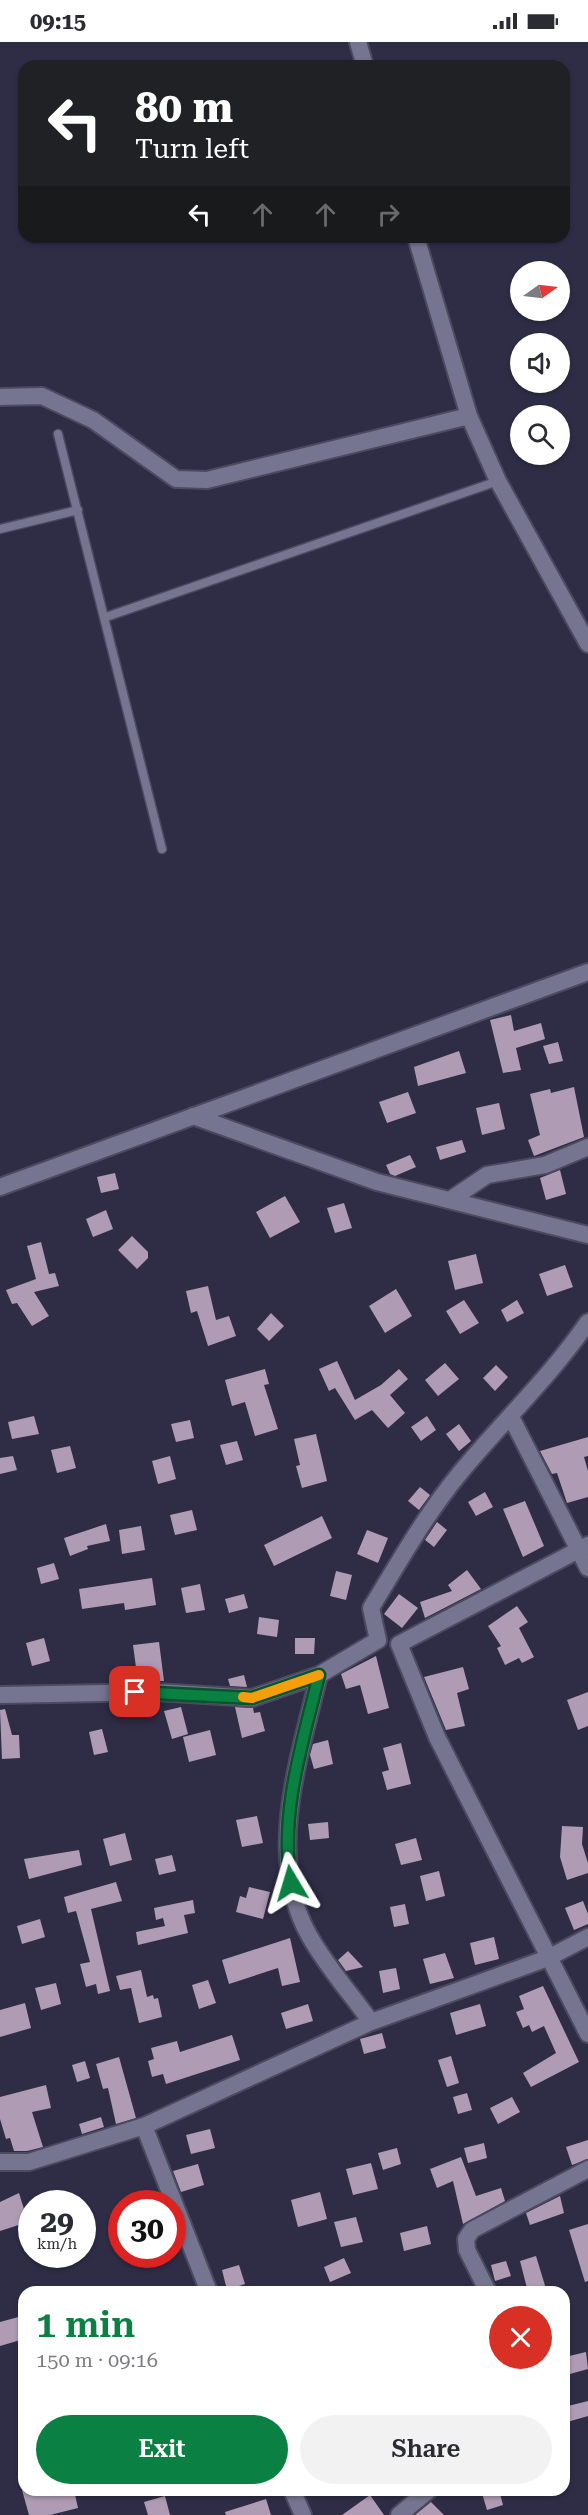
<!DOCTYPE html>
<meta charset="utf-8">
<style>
:root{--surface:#fff;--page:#f2f2f3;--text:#2b2b33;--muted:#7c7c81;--accent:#0b8043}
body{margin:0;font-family:"Roboto Serif",serif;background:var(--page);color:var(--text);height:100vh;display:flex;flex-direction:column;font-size:22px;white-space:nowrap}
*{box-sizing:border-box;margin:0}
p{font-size:20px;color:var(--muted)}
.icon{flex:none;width:33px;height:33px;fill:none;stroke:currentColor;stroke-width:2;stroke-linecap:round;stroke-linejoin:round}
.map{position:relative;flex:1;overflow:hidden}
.sheet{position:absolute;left:18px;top:2244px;width:552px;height:210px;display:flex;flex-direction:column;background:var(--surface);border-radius:18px;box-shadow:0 2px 4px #0004}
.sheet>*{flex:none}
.banner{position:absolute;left:18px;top:18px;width:552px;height:183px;border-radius:18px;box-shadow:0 2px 4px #0004;background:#202124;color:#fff;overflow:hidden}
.needle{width:39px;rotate:76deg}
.fabs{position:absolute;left:510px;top:219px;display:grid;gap:12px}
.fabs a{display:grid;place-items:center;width:60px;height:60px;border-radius:50%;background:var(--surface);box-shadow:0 2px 4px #0004;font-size:30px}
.speed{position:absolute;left:18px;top:2148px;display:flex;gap:12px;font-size:30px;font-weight:700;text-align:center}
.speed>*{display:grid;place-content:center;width:78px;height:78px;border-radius:50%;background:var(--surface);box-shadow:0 2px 4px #0004;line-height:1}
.speed small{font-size:15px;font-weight:400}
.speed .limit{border:9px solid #d22;background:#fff;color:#111}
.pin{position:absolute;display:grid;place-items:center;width:51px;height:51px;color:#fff;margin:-26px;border-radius:12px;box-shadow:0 3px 9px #0006}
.me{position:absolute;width:66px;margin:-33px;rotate:353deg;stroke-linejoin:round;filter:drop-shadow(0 0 4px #0008)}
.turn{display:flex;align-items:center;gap:21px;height:126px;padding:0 18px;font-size:27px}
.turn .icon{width:78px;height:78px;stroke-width:2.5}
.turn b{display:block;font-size:42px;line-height:51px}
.lanes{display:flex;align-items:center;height:57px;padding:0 18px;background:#0003;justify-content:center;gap:30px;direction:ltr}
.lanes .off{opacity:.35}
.round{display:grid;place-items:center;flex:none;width:63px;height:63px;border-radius:32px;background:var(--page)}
.summary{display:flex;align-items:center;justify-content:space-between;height:102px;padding:0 18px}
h1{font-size:36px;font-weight:600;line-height:45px;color:var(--accent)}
.cta{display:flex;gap:12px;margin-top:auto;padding:12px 18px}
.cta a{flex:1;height:69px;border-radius:36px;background:var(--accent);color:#fff;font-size:24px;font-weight:600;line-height:69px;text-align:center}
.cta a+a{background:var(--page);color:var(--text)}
.status{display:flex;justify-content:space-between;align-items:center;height:42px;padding:0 30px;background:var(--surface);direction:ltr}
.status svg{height:16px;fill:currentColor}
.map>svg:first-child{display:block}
.building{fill:#b09bb5}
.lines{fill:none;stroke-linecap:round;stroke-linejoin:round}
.service-casing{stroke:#4b4a5f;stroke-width:11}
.minor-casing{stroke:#4b4a5f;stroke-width:20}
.service{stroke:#767591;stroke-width:8}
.minor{stroke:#767591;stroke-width:16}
.route-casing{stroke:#07532c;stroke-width:15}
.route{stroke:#0b8043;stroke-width:10}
.slow{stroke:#f59e0b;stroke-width:10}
</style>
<div class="status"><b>09:15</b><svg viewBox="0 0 49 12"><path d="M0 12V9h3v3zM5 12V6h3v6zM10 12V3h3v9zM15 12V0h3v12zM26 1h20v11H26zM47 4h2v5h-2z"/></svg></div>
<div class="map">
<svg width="588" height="2473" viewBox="0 0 588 2473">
<rect width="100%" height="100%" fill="#2f2d46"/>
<!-- building -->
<path class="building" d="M511,973L514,989L541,981L545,997L516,1006L521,1028L503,1031L490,978Z
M558,1000L563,1019L549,1022L543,1004Z
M459,1009L466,1031L418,1044L414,1025Z
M574,1045L584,1095L534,1114L528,1098L540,1093L530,1052L550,1047L551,1051Z
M408,1050L416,1071L387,1081L379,1060Z
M499,1061L505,1087L482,1093L476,1066Z
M462,1098L466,1110L440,1118L436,1105Z
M410,1113L416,1125L395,1134L390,1132L386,1123Z
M560,1128L566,1152L546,1158L540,1136Z
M115,1131L119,1147L101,1151L97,1135Z
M285,1154L300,1180L270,1196L256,1170Z
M344,1161L352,1186L335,1191L327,1166Z
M106,1168L113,1187L93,1195L86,1177Z
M132,1194L148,1210V1216L137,1227L118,1208Z
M41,1200L49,1232L55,1231L59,1244L34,1250L49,1274L32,1284L17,1261L12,1262L6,1248L36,1237L27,1204Z
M476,1212L483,1241L455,1248L448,1219Z
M565,1223L573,1245L547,1254L539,1232Z
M208,1244L216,1278L229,1274L236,1294L208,1304L197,1269L191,1271L186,1249Z
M396,1247L412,1274L385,1291L369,1264Z
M464,1258L479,1281L460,1292L446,1269Z
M517,1258L524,1271L507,1280L501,1268Z
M271,1271L284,1284L269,1299L257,1287Z
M337,1319L355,1358L381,1343L399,1327L408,1337L390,1353L405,1371L388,1386L372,1368L355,1378L335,1346L329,1349L319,1327Z
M445,1321L459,1337L438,1354L425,1338Z
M496,1323L508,1335L495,1349L483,1336Z
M265,1327L269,1342L264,1343L278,1387L255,1394L245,1360L232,1364L225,1338Z
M34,1374L39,1392L12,1397L8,1380Z
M427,1374L436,1388L421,1399L411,1385Z
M190,1378L194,1396L176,1400L171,1382Z
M459,1382L471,1399L459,1409L446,1392Z
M316,1392L327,1439L302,1446L296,1424L300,1423L294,1397Z
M588,1395V1414L584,1415L588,1429V1455L567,1461L557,1431L552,1432L540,1409Z
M237,1399L243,1418L226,1423L220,1403Z
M70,1404L76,1426L57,1431L51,1408Z
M13,1414L17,1428L0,1432V1416Z
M170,1414L176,1437L158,1442L152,1419Z
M420,1445L430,1453L419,1468L408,1459Z
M485,1450L493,1465L476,1474L468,1460Z
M525,1459L544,1504L523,1515L503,1467Z
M192,1468L197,1488L175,1493L170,1473Z
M322,1474L332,1496L274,1524L264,1503Z
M437,1480L447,1488L434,1505L425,1498Z
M106,1482L110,1499L87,1504L88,1507L70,1514L64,1496Z
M141,1484L145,1508L122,1512L119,1488Z
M367,1488L388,1496L378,1521L357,1512Z
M54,1521L59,1537L41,1542L37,1526Z
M467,1528L481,1547L425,1576L420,1560L452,1549L448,1543Z
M336,1529L352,1533L346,1558L330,1554Z
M152,1536L156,1563L125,1568L124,1561L82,1567L79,1547Z
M200,1542L205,1568L186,1571L181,1546Z
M244,1552L248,1566L229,1571L225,1557Z
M399,1552L418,1566L402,1586L384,1572Z
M517,1564L528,1580L519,1586L534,1615L522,1621L519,1616L505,1623L497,1606L501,1604L488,1584Z
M259,1575L279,1578L277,1595L257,1592Z
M44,1596L50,1619L32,1624L26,1601Z
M295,1596H315L314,1612H295Z
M159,1600L164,1639L138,1640L133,1603Z
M376,1614L389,1666L368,1672L360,1643L346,1647L341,1632Z
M463,1625L469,1647L457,1651L465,1684L446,1688L424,1635Z
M244,1633L247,1645L230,1644L228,1637Z
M588,1650V1684L578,1688L567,1658Z
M181,1665L188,1692L172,1697L164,1669Z
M235,1665L253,1666L254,1671L260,1670L265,1689L242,1696Z
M5,1667L12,1693H19L20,1716L2,1717L0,1668Z
M102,1687L108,1710L94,1713L89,1690Z
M210,1688L216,1713L189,1720L183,1695Z
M328,1698L333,1722L314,1727L310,1713L313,1702Z
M401,1701L411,1742L387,1748L382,1730L389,1728L383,1706Z
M257,1774L263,1801L242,1805L236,1778Z
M328,1780L329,1796L310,1798L308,1782Z
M562,1784L583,1785L582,1802L588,1821V1831L567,1838L560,1815Z
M125,1791L132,1818L110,1824L103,1797Z
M416,1796L422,1818L401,1823L395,1802Z
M79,1808L82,1823L29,1837L24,1817Z
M172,1813L176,1829L159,1833L155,1817Z
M439,1829L445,1854L426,1859L420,1834Z
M116,1840L122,1859L91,1867L110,1949L98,1952L96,1942L86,1945L80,1922L90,1920L76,1869L68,1871L64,1855Z
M249,1845L270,1850L263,1877L236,1870L240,1854L246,1856Z
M193,1858L195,1871L184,1873L188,1891L138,1903L136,1890L165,1884L163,1876L156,1878L154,1866Z
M583,1859L588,1872V1882L574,1888L565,1866Z
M405,1862L409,1882L394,1885L390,1865Z
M40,1877L45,1895L22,1902L17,1884Z
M494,1895L499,1917L475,1923L470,1901Z
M290,1896L300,1940L282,1944L278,1926L229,1942L222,1918Z
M348,1909L363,1925L346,1929L338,1918Z
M445,1911L454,1936L430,1942L423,1917Z
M396,1926L400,1947L383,1951L379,1929Z
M141,1928L147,1955L153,1953L154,1957L158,1956L162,1975L139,1981L131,1946L120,1948L116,1934Z
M208,1938L216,1961L199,1967L192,1943Z
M56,1941L61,1962L41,1968L35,1946Z
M543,1944L579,2020L531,2045L523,2031L556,2011L544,1984L532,1990L529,1983L523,1986L516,1970L524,1967L519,1954Z
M25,1961L31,1986L0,1995V1968Z
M308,1962L313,1979L286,1987L281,1971Z
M480,1962L486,1984L456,1993L450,1971Z
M382,1991L386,2006L364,2012L360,1997Z
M232,1993L240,2018L166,2042L163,2032L152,2035L148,2019L154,2017L151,2006L177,1999L180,2010Z
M451,2014L459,2041L447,2045L438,2018Z
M119,2015L136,2076L116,2082L108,2046L103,2047L96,2022Z
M85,2019L90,2036L77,2040L72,2023Z
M46,2043L51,2066L32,2070L43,2105L27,2109H14L10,2096L6,2097L0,2077V2055Z
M467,2051L472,2068L458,2072L453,2055Z
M512,2055L520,2070L498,2082L490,2066Z
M101,2075L104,2085L82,2092L79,2082Z
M210,2087L215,2106L191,2112L186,2093Z
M588,2098V2117L572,2123L566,2105Z
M484,2101L487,2116L468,2121L464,2106Z
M397,2106L401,2122L383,2128L378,2111Z
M461,2115L476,2154L501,2146L505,2159L463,2182L453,2139L437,2146L430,2127Z
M371,2121L378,2147L353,2153L346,2127Z
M198,2122L204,2143L181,2150L173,2129Z
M320,2150L327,2177L298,2185L291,2158Z
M19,2151L28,2180L0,2189V2160Z
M560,2154L564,2171L530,2183L526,2171Z
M356,2175L363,2200L341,2205L334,2180Z
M588,2182V2239L585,2240L569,2188Z
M427,2184L431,2202L404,2209L400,2191Z
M536,2214L547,2250H528L520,2219Z
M344,2216L351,2231L330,2240L324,2225Z
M506,2219L511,2234L495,2239L491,2223Z
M239,2223L245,2242L227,2248L222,2228Z
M22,2274L24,2297L0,2304V2280Z
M586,2310L588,2327L570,2332L565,2315Z
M588,2359V2374L564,2381V2365Z
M22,2448H74L78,2466L50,2473H29Z
M481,2448H499L503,2463L487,2468Z
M370,2453L384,2473H342Z
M165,2454L170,2473H148L144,2460Z
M266,2457L271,2473H226L225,2470Z
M431,2460L444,2473H415Z"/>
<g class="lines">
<defs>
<path id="service" d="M58,392L162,807
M0,487L78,468
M106,575L498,439"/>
<path id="minor" d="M358,0L365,24
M416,195L469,374L498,439L588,602
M0,355L42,354L93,378L176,437L207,438L469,374
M193,1074L377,1140L588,1193
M0,1145L588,930
M450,1158L487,1133L545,1123L588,1105
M511,1375L588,1526
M588,1503L399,1602L437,1695L588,1992
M0,1653L157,1650L252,1656L319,1633
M371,1980C351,1952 327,1925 310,1895C264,1816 300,1714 319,1633L378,1598L371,1566C399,1520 426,1472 460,1431C502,1380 550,1335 588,1280
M144,2084L209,2250
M0,2120H29L144,2084L371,1980L548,1916L588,1895
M488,2250L467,2208L466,2197L472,2188L588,2127
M292,2448L303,2473
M399,2473L429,2448"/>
</defs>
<!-- service casing -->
<use href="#service" class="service-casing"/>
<!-- minor casing -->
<use href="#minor" class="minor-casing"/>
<!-- service -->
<use href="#service" class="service"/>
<!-- minor -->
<use href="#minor" class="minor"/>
</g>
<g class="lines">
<defs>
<path id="route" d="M135,1650L252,1656L319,1633C303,1699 279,1772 291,1841"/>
</defs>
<!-- route casing -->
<use href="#route" class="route-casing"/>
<!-- route -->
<use href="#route" class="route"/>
<!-- slow -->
<path class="slow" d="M243,1655L252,1656L319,1633"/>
</g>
</svg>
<div class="fabs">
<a><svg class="needle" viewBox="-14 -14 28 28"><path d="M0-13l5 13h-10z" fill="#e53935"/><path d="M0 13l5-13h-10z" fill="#7c7c81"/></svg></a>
<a><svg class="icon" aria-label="sound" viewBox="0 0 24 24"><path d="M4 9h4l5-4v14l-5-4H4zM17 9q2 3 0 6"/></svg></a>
<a><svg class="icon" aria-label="search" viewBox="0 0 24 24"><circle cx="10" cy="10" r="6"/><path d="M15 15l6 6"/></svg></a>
</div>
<div class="speed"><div>29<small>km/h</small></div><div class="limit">30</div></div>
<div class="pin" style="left:135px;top:1650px;background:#d93025"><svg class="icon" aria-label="arrive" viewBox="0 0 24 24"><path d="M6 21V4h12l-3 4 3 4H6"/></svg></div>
<svg class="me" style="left:291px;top:1841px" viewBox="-20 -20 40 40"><path d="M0-17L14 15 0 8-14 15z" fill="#0b8043" stroke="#fff" stroke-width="4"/></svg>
<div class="banner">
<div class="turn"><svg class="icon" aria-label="left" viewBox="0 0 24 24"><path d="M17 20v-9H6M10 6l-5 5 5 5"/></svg><div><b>80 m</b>Turn left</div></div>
<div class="lanes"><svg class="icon" aria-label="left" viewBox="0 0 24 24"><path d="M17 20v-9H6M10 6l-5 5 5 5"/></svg><svg class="icon off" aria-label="ahead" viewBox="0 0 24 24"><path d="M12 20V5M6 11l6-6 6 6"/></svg><svg class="icon off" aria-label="ahead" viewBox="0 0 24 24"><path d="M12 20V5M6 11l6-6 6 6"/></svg><svg class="icon off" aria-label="right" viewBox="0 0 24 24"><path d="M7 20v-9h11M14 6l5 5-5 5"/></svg></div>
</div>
<section class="sheet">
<div class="summary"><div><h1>1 min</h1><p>150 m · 09:16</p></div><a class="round" style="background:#d93025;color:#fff"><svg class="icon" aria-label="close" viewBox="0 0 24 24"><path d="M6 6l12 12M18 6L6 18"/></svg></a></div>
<div class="cta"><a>Exit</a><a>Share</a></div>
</section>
</div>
